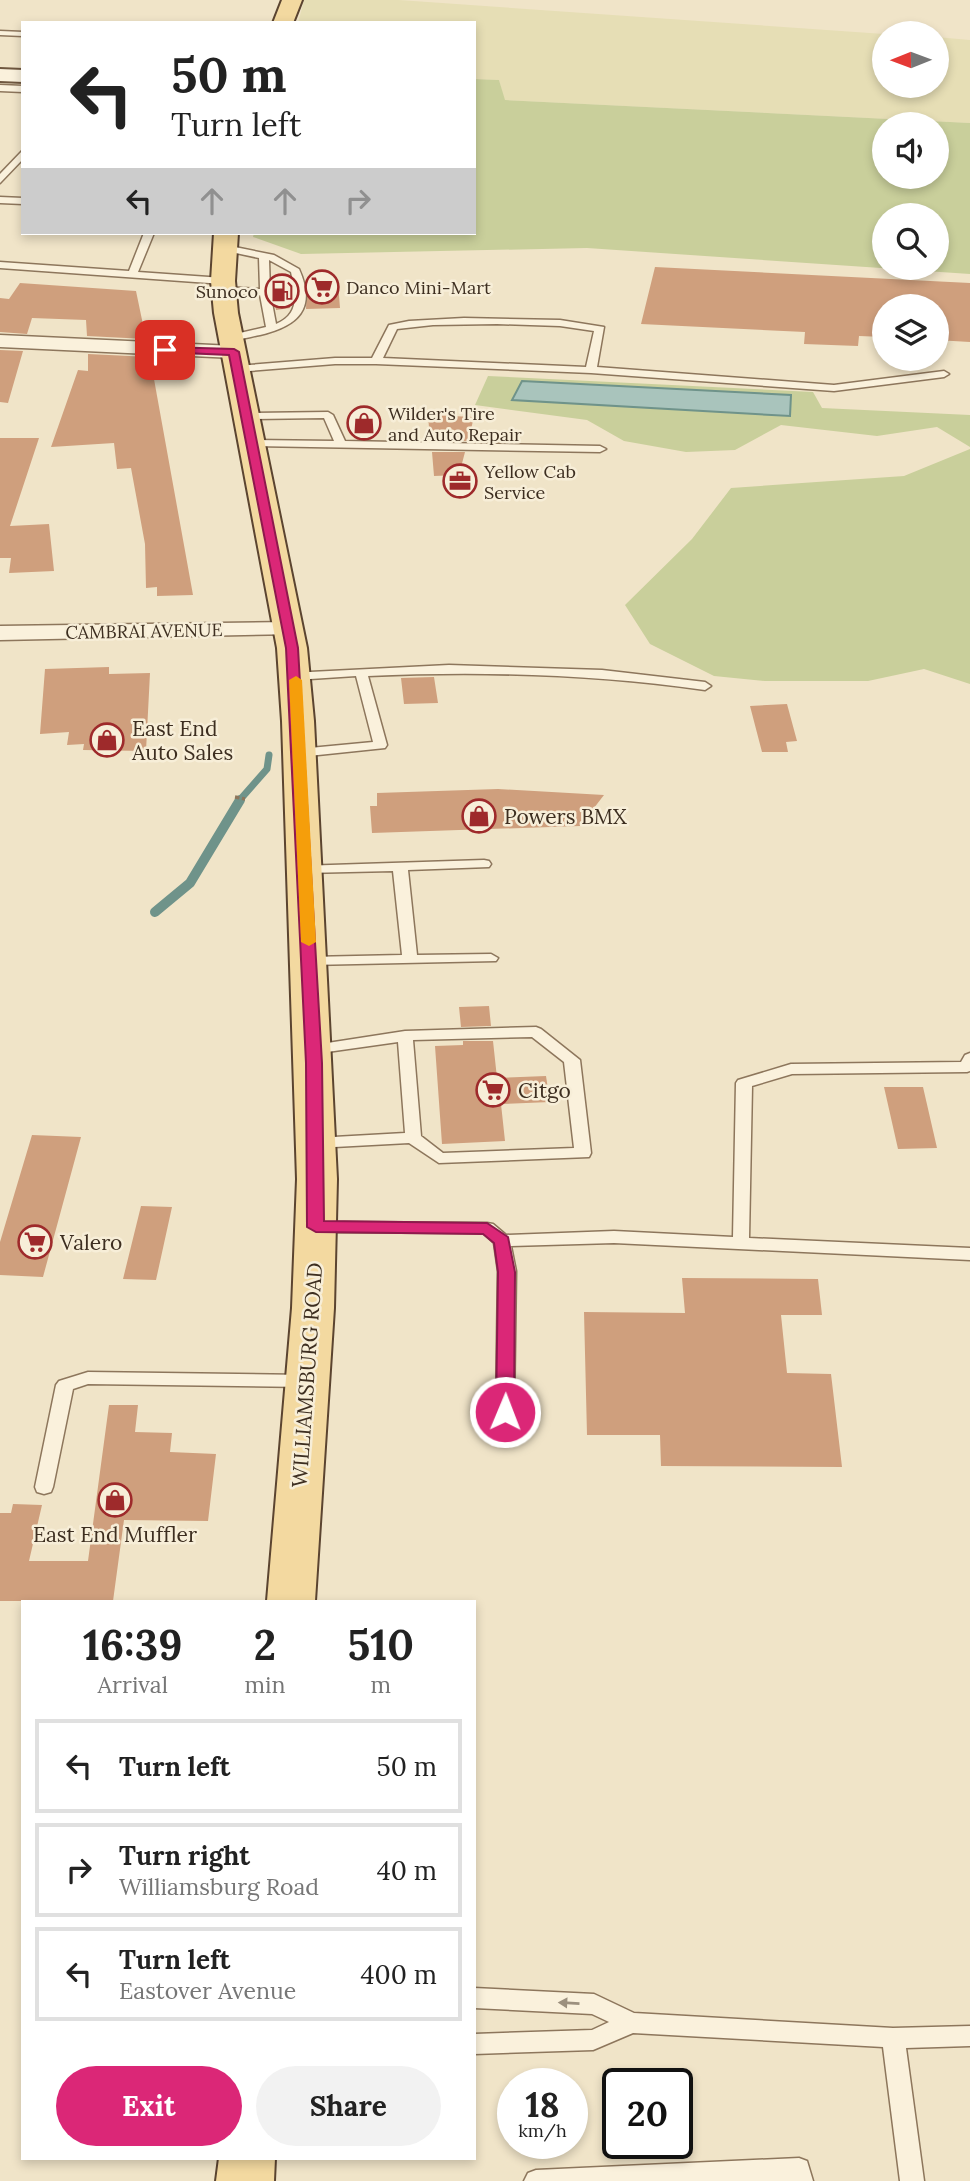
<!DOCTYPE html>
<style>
:root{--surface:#fff;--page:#f2f2f2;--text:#222;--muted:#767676;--line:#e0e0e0;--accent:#db2777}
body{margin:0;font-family:Lora,serif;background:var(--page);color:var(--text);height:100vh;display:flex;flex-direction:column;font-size:26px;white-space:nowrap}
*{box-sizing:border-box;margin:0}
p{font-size:23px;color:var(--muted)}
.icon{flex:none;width:38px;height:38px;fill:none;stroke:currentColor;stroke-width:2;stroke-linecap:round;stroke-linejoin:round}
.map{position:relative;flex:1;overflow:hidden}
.panel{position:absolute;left:21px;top:1600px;width:455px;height:560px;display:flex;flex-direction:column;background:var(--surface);border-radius:0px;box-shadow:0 4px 10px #0003}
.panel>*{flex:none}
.banner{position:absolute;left:21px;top:21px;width:455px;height:214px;border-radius:0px;box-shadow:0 4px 10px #0003;background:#fff;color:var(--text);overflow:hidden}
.needle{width:46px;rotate:269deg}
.tools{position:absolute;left:872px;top:21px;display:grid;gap:14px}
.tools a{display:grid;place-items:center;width:77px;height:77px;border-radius:50%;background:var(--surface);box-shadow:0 4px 10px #0003;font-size:35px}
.speed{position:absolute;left:497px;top:2068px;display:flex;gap:14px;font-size:35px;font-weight:700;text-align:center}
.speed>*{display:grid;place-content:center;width:91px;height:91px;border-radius:50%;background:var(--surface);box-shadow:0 4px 10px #0003;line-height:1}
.speed small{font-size:18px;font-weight:400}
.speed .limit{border:4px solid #111;border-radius:10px;background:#fff;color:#111}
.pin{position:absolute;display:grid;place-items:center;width:60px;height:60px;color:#fff;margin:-30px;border-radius:14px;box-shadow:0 4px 10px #0006}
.me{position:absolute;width:77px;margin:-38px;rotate:1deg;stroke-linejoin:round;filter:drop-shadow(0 0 5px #0008)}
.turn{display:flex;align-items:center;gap:24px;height:147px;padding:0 35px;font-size:32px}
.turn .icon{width:91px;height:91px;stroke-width:2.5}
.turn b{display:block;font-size:49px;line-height:60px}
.lanes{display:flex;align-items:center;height:66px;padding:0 35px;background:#0003;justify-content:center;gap:35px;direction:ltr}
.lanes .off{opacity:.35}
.eta{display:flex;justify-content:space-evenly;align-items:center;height:119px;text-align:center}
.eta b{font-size:42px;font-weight:700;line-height:49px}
.cta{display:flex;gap:14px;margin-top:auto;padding:14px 35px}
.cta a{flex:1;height:80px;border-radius:42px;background:var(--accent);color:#fff;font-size:28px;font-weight:700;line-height:80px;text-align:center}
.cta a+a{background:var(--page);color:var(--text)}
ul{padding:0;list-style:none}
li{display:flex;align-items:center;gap:21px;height:94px;margin:0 14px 10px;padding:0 21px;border:4px solid var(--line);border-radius:0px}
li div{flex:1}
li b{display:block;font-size:26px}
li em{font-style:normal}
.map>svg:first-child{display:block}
.farmland{fill:#e6deb5}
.green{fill:#c9cf9b;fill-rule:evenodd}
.water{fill:#a9c4bc;stroke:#6f938a;stroke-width:2}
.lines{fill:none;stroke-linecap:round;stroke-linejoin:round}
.stream-far1{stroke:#6f938a;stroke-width:7}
.stream{stroke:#6f938a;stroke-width:10}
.building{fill:#cf9f7d}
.lane-casing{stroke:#8d765c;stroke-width:3}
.street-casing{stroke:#8d765c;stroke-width:3}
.secondary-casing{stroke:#6f573f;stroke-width:4}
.primary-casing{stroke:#5b4430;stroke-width:4}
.path{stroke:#8d765c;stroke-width:3.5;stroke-dasharray:4.5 2.5;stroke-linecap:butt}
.lane{fill:#faf1dc;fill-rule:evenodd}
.street{fill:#faf1dc;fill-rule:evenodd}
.secondary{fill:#faf1dc;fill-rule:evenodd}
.primary{fill:#f3d9a0;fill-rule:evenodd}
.oneway{fill:#9c907e}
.route{fill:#db2777;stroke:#8e194d;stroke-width:2}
.slow{fill:#f59e0b}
.labels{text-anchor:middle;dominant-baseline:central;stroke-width:5;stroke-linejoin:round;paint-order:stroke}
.far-poi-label{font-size:18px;fill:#3d2e20;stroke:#f7eed8;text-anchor:start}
.far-street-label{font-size:18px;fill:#3d2e20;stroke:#f7eed8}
.poi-label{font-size:21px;fill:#3d2e20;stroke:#f7eed8;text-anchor:start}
.street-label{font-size:21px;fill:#3d2e20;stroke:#f7eed8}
</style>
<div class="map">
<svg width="970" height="2181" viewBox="0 0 970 2181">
<rect width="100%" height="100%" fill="#f0e4c8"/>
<!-- farmland -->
<path class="farmland" d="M304,0H399L884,34V86H936V37L970,40V123L504,100L499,80L474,79V23H298Z"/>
<!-- green -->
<path class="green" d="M474,79L499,80L505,100L970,123V274L587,248L301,254L253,237L254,233H474ZM884,124H936V177H884ZM884,215H936V268H884Z
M488,376L813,392L822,408L970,415V447L937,427L877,436L781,425L735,450L686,452L624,441L587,420L475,405Z
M970,449V684L924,669L868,681H765L714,676L650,644L625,605L692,539L731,488L904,476Z"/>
<!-- water -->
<path class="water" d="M522,381L791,395L790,416L512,400Z"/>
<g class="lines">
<!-- stream-far1 -->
<path class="stream-far1" d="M238,802L267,769L269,755"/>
<!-- stream -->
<path class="stream" d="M155,912L190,883L240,800"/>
</g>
<!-- building -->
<path class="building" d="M655,267L970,283V342L936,340V306H884V337L859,336L858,346L804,344L805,332L641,324Z
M20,283L136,291L146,339L87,336L86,320L32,318L27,334L0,332V298L9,299Z
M291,283L290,308L276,310L272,284Z
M307,283H338L340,308L306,309Z
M0,350L23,351L8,403L0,402Z
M88,354L150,357L193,595L157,596V587L146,588L145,544L131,468L117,469L114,443L51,447L78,370L88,371Z
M428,415L474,417L468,441L430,440Z
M0,438H39L10,526L49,524L54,571L9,573L11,558H0Z
M432,452H465L459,475L434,476Z
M109,667V674L150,673L146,751L83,750L84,744L67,745L69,732L40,734L45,669Z
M434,677L438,703L404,704L401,678Z
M787,704L797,741L786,742L788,752H762L750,706Z
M498,789L604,795L580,826L372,833L370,806H377V793Z
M489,1006L491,1026L461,1027L459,1007Z
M463,1041H493L497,1078L546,1076L550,1102L501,1104L505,1141L442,1144L435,1046L463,1045Z
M884,1087H923L937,1148L898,1149Z
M32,1135L81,1137L43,1277L0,1275V1242Z
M141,1206L172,1207L156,1280L123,1279Z
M682,1278L818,1279L822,1315H781L787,1373L831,1374L842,1467L661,1466L660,1435H587L584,1312L685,1313Z
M109,1405H138L135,1432L172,1433L170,1452L216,1454L208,1521L124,1520L113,1601H0V1513H11L13,1504L42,1505L29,1561H88Z"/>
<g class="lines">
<defs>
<path id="lane" d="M0,31L23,32V36L0,35Z
M0,85L23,86V92L0,91Z
M23,150V159L0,183V174Z
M0,197L23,198V204L0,203Z
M144,233H154L138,272L223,278L228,281L223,284L0,268V262L129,271Z
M225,245L274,255L299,269C317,309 298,326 260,335C249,337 238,341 227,340V336L266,327L260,295L224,293L219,290L224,287L260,289L259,258L222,250V246ZM269,260L291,272C296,295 300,314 276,324L270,292Z
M464,318L560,320L604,327L597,367L834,385L944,371L949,374L944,377L834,391L591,373L376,364H335L237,372L232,369L237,366L335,358H372L389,325L409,321ZM497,324L560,326L594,331L586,367L383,358L397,329L433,325Z
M328,412L333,415L345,441L600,446L606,449L600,452L252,446L246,443L252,440L334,441L324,418L248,419L243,416L248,413Z
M449,665L602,670L705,682L711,686L705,690C593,674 481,671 368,676L387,745L385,748L299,757L292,753L299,749L373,742L356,676L295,680L289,676L290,673Z
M484,860L489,861L491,864L489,867L408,870L417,955L491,954L498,958L496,961L310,965L303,961L310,957L402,955L393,871L305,873L298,869L300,866Z
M536,1027L541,1029L580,1060L591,1153L589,1157L439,1163L409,1143L316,1148L308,1143L316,1138L405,1133L398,1042L313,1054L308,1052L305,1049L308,1046L405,1031ZM532,1037L564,1062L574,1148L443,1153L421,1136L413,1040Z
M970,1053V1071L967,1072L792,1074L752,1086L749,1238L970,1248V1260L614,1243L511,1246L516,1271L514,1412L511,1417H499L496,1412L498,1271L494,1243L483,1233L316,1232L308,1227L316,1222L487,1223L493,1224L506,1235L614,1231L733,1237L736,1083L738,1080L791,1064L961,1062L965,1055Z
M88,1372L306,1375L312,1377L315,1381L312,1385L306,1387L88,1384L73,1389L53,1487L51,1492L44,1494L37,1492L35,1487L56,1385L59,1381Z
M474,1988L594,1994L634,2013L893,2028L970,2026V2046L906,2048L924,2181H900L883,2047L633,2033L593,2050L474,2054V2034L592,2030L609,2022L592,2014L474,2008Z
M799,2158L807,2161L813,2181H524L528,2173L536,2170Z"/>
<path id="street" d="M0,335L234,346L244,352L234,358L0,347Z
M289,622L297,624L301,629L297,634L0,640V626Z"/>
<path id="secondary" d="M0,69L23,70V82L0,81Z"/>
<path id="primary" d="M282,0H302L293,23H273Z
M214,233H238L235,281L238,313L307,648L314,721L337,1179L334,1308L315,1601H267L292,1308L297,1179L282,721L277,648L214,313L211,281Z
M219,2158H275L274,2181H216Z"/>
</defs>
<!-- lane casing -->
<use href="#lane" class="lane-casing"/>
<!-- street casing -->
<use href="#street" class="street-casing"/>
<!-- secondary casing -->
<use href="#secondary" class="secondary-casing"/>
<!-- primary casing -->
<use href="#primary" class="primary-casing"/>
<!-- path -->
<path class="path" d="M235,797L245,799"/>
<!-- lane -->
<use href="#lane" class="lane"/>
<!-- street -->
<use href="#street" class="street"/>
<!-- secondary -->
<use href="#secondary" class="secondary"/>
<!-- primary -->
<use href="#primary" class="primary"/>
</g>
<!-- one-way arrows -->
<defs><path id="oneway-solid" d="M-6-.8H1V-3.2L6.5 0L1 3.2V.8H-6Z" transform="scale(1.75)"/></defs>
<use class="oneway" href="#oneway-solid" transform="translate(569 2003) rotate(-177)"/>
<!-- route -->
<path class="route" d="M165,347L234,349L239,352L298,648L322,1063L324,1221L487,1223L508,1237L515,1272L514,1412L511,1416H498L496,1412L498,1272L494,1243L483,1234L316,1232L307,1227L306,1063L286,648L229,355L161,352V348Z"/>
<!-- slow -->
<path class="slow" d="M296,676L302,680L316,942L309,946L301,942L289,680Z"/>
<!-- icons -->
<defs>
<symbol id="supermarket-ring" viewBox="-11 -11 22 22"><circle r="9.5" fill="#f7eed8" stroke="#9e2a2b" stroke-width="1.5"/><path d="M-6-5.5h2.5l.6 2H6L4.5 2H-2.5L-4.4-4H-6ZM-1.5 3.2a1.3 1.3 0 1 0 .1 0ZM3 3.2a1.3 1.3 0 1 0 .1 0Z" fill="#9e2a2b"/></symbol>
<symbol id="fuel-ring" viewBox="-11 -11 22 22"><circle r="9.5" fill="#f7eed8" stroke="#9e2a2b" stroke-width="1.5"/><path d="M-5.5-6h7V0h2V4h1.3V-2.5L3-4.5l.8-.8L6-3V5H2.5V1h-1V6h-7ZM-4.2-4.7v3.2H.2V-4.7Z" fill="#9e2a2b"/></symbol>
<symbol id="shop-ring" viewBox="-11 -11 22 22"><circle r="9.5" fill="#f7eed8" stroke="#9e2a2b" stroke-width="1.5"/><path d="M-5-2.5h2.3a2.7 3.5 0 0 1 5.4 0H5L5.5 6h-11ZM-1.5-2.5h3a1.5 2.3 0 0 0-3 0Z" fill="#9e2a2b"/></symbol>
<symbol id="office-ring" viewBox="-11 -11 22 22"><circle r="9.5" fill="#f7eed8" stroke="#9e2a2b" stroke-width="1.5"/><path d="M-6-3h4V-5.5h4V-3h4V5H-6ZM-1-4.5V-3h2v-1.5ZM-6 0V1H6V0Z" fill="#9e2a2b"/></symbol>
</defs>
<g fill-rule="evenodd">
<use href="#supermarket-ring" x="303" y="268" width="38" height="38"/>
<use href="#fuel-ring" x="263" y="272" width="38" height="38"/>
<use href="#shop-ring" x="345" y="404" width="38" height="38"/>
<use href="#office-ring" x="441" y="462" width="38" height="38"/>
<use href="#shop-ring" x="88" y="721" width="38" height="38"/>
<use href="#shop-ring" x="460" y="797" width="38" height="38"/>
<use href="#supermarket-ring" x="474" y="1071" width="38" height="38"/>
<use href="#supermarket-ring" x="16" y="1223" width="38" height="38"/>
<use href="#shop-ring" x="96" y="1481" width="38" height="38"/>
</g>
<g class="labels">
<!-- far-poi labels -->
<g class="far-poi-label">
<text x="346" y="287">Danco Mini-Mart</text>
<text x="258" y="291" text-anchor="end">Sunoco</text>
<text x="388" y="413">Wilder's Tire<tspan x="388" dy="21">and Auto Repair</tspan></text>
<text x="484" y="471">Yellow Cab<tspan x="484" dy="21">Service</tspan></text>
</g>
<!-- far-street labels -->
<g class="far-street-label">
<text transform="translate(144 631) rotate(-1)">CAMBRAI AVENUE</text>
</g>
<!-- poi labels -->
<g class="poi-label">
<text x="132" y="728">East End<tspan x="132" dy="24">Auto Sales</tspan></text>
<text x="504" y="816">Powers BMX</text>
<text x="518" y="1090">Citgo</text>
<text x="60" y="1242">Valero</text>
<text x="115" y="1534" text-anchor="middle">East End Muffler</text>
</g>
<!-- street labels -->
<g class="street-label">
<text transform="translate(307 1375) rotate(-86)">WILLIAMSBURG ROAD</text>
</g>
</g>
</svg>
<div class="tools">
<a><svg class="needle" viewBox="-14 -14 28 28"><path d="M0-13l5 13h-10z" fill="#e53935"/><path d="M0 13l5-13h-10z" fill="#767676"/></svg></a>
<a><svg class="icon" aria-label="sound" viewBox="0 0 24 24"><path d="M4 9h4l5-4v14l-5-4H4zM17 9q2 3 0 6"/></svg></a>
<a><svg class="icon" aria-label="search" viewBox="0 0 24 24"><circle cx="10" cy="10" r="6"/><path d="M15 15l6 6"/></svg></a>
<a><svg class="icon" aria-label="layers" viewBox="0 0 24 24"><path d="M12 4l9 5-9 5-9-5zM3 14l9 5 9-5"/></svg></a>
</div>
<div class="speed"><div>18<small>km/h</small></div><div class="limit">20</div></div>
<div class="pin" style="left:165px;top:350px;background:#d93025"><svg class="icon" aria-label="arrive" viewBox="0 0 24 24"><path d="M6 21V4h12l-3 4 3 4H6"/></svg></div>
<svg class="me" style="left:505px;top:1412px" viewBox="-20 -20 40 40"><circle r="17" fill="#db2777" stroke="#fff" stroke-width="3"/><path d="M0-11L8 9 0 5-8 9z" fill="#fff"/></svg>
<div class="banner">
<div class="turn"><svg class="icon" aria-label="left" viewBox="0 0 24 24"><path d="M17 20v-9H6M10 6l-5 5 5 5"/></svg><div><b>50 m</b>Turn left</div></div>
<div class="lanes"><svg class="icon" aria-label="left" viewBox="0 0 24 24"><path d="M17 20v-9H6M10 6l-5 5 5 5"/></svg><svg class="icon off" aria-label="ahead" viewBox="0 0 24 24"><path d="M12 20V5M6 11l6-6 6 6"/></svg><svg class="icon off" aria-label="ahead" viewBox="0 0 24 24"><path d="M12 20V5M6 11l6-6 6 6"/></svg><svg class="icon off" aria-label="right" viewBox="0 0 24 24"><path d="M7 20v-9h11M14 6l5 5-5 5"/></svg></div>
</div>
<section class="panel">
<div class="eta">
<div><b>16:39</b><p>Arrival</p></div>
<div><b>2</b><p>min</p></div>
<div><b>510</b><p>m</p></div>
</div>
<ul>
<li><svg class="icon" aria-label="left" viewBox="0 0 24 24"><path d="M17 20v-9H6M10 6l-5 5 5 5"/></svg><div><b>Turn left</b></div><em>50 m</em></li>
<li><svg class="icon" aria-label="right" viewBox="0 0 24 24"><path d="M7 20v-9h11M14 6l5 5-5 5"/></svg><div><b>Turn right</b><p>Williamsburg Road</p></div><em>40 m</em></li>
<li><svg class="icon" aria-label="left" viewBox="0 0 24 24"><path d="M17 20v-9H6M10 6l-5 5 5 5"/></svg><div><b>Turn left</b><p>Eastover Avenue</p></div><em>400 m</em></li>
</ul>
<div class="cta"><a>Exit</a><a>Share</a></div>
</section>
</div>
